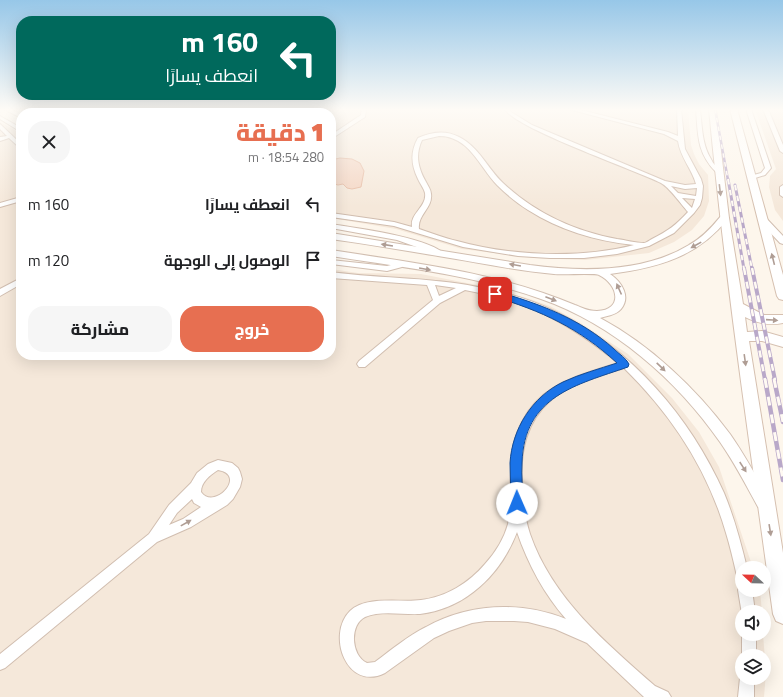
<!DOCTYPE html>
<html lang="ar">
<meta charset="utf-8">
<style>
:root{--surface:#fff;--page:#f6f6f6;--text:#202124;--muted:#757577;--accent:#e76f51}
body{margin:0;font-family:"Titillium Web",Cairo,sans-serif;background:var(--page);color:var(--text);direction:rtl;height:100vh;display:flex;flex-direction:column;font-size:15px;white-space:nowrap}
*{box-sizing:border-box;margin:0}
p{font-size:13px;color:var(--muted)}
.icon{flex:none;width:22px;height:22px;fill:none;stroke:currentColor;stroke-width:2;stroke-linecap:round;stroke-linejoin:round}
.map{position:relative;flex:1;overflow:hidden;direction:ltr}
.details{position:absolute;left:16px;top:108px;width:320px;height:252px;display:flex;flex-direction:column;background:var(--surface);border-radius:16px;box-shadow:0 4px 16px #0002;direction:rtl}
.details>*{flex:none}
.hud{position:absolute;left:16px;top:16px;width:320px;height:84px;border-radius:16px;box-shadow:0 4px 16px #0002;direction:rtl;background:#00695c;color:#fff;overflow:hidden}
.needle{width:26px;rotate:292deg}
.tools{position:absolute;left:735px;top:561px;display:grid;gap:8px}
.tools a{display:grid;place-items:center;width:36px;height:36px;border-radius:50%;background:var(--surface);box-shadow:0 4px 16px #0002;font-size:20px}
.pin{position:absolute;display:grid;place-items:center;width:34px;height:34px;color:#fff;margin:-17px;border-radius:8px;box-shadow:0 2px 6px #0006}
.me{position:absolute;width:44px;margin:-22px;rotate:359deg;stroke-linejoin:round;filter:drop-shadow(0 0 3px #0008)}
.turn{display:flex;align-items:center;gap:14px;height:84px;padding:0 12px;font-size:18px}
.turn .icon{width:52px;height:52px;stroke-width:2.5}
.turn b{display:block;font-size:28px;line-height:34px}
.round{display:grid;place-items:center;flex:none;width:42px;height:42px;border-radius:16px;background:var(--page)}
.head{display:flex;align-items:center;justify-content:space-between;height:68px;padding:0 12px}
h1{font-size:24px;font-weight:800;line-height:30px;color:var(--accent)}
.primary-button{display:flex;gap:8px;margin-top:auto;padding:8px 12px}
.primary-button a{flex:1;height:46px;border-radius:16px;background:var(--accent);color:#fff;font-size:16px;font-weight:800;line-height:46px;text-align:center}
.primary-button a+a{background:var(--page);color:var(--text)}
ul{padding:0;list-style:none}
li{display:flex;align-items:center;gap:12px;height:56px;padding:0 12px}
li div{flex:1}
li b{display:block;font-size:15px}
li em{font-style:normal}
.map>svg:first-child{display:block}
.residential{fill:#f5e8da;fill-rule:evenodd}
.building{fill:#f3d5c3;stroke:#e6bba3}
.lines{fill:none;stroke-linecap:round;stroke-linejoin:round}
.minor-casing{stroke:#d1beb0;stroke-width:2}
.tertiary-casing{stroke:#d1beb0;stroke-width:2}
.secondary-casing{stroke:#d6c0b0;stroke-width:2}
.minor{fill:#fff;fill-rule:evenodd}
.tertiary{fill:#fff;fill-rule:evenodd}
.secondary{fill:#fff;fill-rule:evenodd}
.rail-far3-casing{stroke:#b9a8c9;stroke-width:2.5}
.rail-far2-casing{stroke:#b9a8c9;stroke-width:3}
.rail-far1-casing{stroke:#b9a8c9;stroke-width:4}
.rail-casing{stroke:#b9a8c9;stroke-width:4.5}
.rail-far3{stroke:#fffaf3;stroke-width:1.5;stroke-dasharray:4.5;stroke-linecap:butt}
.rail-far2{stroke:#fffaf3;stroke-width:2;stroke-dasharray:5.5;stroke-linecap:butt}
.rail-far1{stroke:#fffaf3;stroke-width:2.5;stroke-dasharray:7;stroke-linecap:butt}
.rail{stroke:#fffaf3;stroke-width:3;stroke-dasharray:9;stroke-linecap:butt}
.oneway{fill:#af9d94}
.route{fill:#1a73e8;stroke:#114b97}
</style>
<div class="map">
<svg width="783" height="697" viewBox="0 0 783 697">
<rect width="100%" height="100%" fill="#fdf6ec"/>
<!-- residential -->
<path class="residential" d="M48,109H688L691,145L694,154L699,164L708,175L709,201L704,216L692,230L674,242L649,253L585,260L533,258L462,249L396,229L331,218V113H55Z
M755,109H783V221L775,210L769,187L770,176L776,169Z
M0,122L13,129L21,136V355H331V269L358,273L421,274L487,287L530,299L550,306L579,322L628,354L672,398L699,432L719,467L753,568H742V590H760L762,612H742V634H763L766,672L764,697H0ZM742,656H764V678H742Z"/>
<!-- building -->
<path class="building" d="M340,158L352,159L360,163L364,171L361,187L352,189L347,188L343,184L338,185L331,183V160Z"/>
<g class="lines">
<defs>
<path id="minor" d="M64,109H75L82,113C77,113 64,113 61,111Z
M128,109H135L128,113H122Z
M209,109H217L208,113H201Z
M305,109H312L306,113H300Z
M362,109H366L365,117L331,139V135L361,115Z
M505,109H510L511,112L532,125L665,181L685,185L696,184C692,169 680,157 678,141L664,134L568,109H577L668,132L678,136L677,109H681L685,149L701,179L703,186L702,198L700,205L694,213L674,233L649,246L617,254L584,258H550L518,256L463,247L394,226L331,217V213L394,222L412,227C410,213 427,207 425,193C424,188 420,184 418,179C411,165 410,152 418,138C431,132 446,130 459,137C479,147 488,169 503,183C535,213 574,231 617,239C625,240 636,243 644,243C646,243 650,240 652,239C668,231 676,225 688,212C681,204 669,187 661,183C635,170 514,128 505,109ZM439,136C469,136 479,166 497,185C506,194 517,203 528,210C559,230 596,241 634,245C580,259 511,256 457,241C444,238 432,233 419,229C417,215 433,208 431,194C431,190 428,186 426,182C418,168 415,155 422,140ZM671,186L685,189L697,188L696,196L678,193ZM682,198L695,199L692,208Z
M696,109H700C702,126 702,145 711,159C713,164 717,167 721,171L720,172H716C697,153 698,135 696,109Z
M746,109H751L771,168L765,175L752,179L750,178V176L761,173L765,168Z
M763,109H768L783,145V153L780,151Z
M0,116L21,128V132L0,119Z
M0,124L21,144V149L9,138L0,141V137L7,136L0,129Z
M783,185V197L780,195V187Z
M21,197V201L0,207V203Z
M331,224C355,228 426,237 443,253L439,255L397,240L331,228Z
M331,260L387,266L399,263L403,265L402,267L387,271L331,264Z
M331,272C383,279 436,277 487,289C511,294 535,301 556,312C632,349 690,417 724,493C734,517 741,543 747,568H742V578L737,577L736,572C733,559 730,546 726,533C708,470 671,414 624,368C599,376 570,383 550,401C527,421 520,451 522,480C523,498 524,516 530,534C552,598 606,643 655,686L668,692L671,697H644L587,643L555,629L528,622L514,621H486L472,623L449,631L434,638L385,673C347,692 326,635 350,611C367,595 401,603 421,600C446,597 469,583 485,564C495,553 504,539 508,524C512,505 510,487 511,467C511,436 526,404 553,388C573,376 596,370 618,363C567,321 529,302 465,290L440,303L365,367H359L357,364L359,361L433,300L427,285L331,278ZM435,285L456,288L439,296ZM517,532C528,564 544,594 566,619C521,601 469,603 426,627C408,636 391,650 375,662L367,663C351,656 349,625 365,617C381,610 403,615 420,614C466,609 501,574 517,532Z
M21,278V284L0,296V289Z
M218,460L232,463L238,468L240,472L242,479L240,487L233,499L227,505L191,527L157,542L5,668L0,670V654L149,534L169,505L191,483L197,473L208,464ZM218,470C248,475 214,511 201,492C201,482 210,475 218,470ZM192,499L194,503L201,507L183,519L169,525L177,513Z
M740,585H742V590H752L755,612H742V614L738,590Z
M742,634H756V656L742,657Z
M742,673V678H754V697H738L740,678Z"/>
<path id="tertiary" d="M4,109H12L21,114V118Z
M31,109H39L43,113H36Z
M721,216H724L728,218C699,257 656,268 610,274C622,282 631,297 621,309C616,315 607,316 600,318C650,345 696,388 730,434C744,454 756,476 768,497L770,502L768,507L763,509L758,507C746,485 734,462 720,442C677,380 613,324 541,299C474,275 401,267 331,256V250C413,263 497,272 575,305C583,308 588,311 597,311C624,310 618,284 599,275C596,273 562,275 554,274C516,271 477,262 438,256C402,250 367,244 331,239V233L530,265C582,272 643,273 689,245C702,238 712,227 721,216Z
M760,218H766L783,236V244L780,243L760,222L759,220Z"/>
<path id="secondary" d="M709,109H716L729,218L743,304L764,315H783V323C769,326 757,323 745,317L747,332L762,331L783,337V347L762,341H749L783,553V624L776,621L773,614C750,445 725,279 709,109Z
M730,109H737L783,275V300L779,299L777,296Z"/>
</defs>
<!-- minor casing -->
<use href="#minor" class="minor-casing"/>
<!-- tertiary casing -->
<use href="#tertiary" class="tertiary-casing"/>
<!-- secondary casing -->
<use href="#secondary" class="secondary-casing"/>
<!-- minor -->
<use href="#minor" class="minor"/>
<!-- tertiary -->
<use href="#tertiary" class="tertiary"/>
<!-- secondary -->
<use href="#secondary" class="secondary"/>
<defs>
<path id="rail-far3" d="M715,109L728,180"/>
<path id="rail-far2" d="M728,179L744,269
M735,185L752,269"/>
<path id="rail-far1" d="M744,268L765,380
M752,268L775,380"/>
<path id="rail" d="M765,379L783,480
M774,379L783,422"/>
</defs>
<!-- rail-far3 casing -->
<use href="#rail-far3" class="rail-far3-casing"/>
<!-- rail-far2 casing -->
<use href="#rail-far2" class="rail-far2-casing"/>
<!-- rail-far1 casing -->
<use href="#rail-far1" class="rail-far1-casing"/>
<!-- rail casing -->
<use href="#rail" class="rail-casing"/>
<!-- rail-far3 -->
<use href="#rail-far3" class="rail-far3"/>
<!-- rail-far2 -->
<use href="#rail-far2" class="rail-far2"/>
<!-- rail-far1 -->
<use href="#rail-far1" class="rail-far1"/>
<!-- rail -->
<use href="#rail" class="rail"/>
</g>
<!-- one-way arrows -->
<defs><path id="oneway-solid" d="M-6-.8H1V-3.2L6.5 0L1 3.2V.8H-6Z"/></defs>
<g class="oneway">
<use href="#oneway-solid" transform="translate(720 190) rotate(83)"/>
<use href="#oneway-solid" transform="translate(387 245) rotate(-171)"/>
<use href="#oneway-solid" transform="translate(696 245) rotate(151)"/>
<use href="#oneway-solid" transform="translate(773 259) rotate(-104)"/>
<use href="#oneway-solid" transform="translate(515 265) rotate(-170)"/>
<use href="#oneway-solid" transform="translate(425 269) rotate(10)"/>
<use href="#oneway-solid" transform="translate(619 289) rotate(-114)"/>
<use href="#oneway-solid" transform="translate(551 299) rotate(21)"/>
<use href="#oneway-solid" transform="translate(772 320) rotate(4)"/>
<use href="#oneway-solid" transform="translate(745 360) rotate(82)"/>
<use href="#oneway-solid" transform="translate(661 367) rotate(44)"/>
<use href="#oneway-solid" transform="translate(743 467) rotate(57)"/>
<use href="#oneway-solid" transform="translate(186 523) rotate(-29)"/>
<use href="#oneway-solid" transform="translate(770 530) rotate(81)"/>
</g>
<!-- sky -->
<linearGradient id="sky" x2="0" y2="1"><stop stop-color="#97c7e8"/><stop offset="0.53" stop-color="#fefbf6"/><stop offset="1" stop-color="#fefbf6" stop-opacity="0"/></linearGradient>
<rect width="783" height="207" fill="url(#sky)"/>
<!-- route -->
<path class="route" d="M495,291C538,303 581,319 614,349C619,354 626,358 629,364L628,367C576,385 524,396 522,463C521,476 523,490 523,503L521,507L517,509L513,507L511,503C511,490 510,476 510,463C512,429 532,397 563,382C580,374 599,369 617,363C579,328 542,311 492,296V292Z"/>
</svg>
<div class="tools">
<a><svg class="needle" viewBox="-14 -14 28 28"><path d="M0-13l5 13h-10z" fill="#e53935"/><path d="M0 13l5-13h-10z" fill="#757577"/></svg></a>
<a><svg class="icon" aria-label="sound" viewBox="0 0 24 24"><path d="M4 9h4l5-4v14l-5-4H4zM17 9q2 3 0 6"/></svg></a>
<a><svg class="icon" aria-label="layers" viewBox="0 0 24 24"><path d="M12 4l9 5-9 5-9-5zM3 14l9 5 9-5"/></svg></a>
</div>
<div class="pin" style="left:495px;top:294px;background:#d93025"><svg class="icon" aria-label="arrive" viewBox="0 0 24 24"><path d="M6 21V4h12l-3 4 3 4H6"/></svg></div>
<svg class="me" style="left:517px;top:503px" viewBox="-20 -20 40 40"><circle r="19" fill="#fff"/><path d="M0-13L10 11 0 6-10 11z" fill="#1a73e8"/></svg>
<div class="hud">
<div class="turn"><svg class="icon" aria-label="left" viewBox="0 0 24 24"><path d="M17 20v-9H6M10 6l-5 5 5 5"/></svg><div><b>160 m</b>انعطف يسارًا</div></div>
</div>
<section class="details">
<div class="head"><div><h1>1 دقيقة</h1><p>280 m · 18:54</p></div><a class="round"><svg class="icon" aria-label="close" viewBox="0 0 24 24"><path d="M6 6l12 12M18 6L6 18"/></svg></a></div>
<ul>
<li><svg class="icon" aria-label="left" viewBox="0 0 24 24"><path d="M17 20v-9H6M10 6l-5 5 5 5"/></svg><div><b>انعطف يسارًا</b></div><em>160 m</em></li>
<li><svg class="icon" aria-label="arrive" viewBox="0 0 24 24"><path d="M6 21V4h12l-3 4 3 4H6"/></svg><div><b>الوصول إلى الوجهة</b></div><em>120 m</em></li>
</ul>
<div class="primary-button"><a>خروج</a><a>مشاركة</a></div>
</section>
</div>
